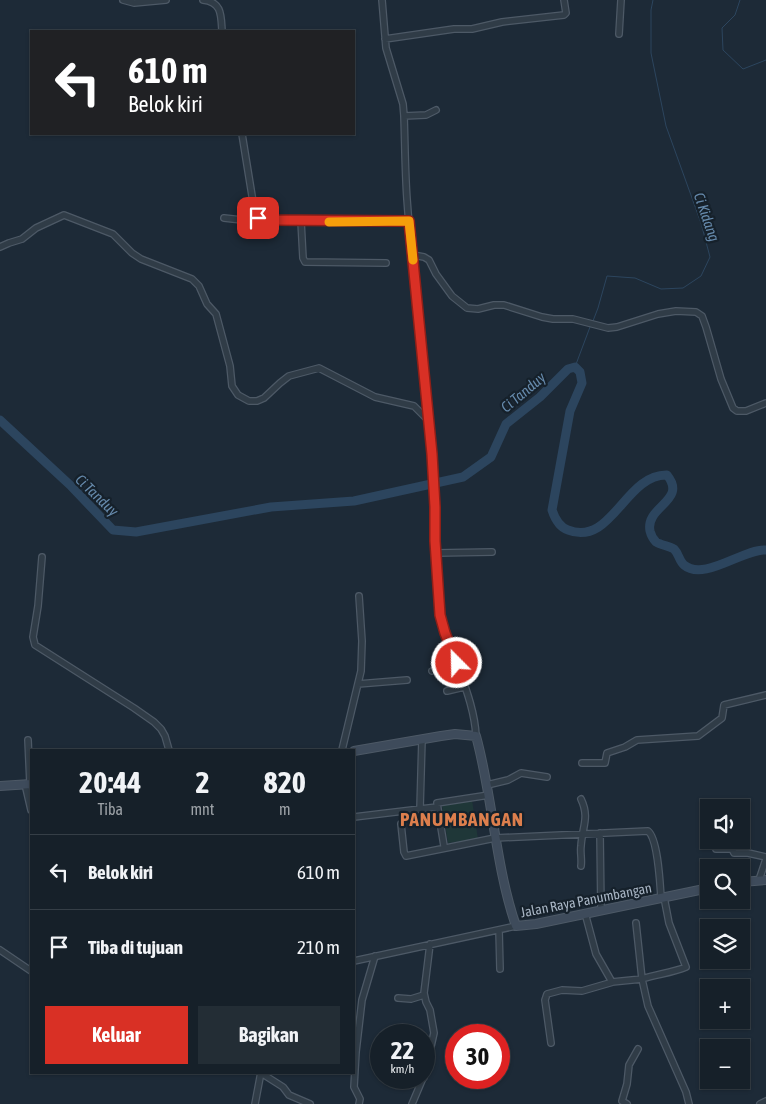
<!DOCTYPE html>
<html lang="id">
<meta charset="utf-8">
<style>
:root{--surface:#162029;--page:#232d35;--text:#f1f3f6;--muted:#9ea3a8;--line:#353e46;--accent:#d93025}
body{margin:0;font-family:"Asap Condensed",sans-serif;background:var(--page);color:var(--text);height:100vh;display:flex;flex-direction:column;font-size:19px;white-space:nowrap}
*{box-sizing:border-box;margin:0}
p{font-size:16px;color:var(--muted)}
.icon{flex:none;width:28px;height:28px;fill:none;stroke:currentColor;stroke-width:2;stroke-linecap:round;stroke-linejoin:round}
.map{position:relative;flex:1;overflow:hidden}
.details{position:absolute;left:30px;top:749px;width:325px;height:325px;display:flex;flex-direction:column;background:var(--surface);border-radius:0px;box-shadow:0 1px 4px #0004,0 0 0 1px var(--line)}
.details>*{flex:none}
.guide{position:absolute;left:30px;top:30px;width:325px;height:105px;border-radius:0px;box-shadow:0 1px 4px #0004,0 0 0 1px var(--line);background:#202124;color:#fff;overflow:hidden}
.fabs{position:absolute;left:700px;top:799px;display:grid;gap:10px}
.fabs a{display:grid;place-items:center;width:50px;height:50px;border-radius:0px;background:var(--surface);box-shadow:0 1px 4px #0004,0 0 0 1px var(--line);font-size:25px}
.speed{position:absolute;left:370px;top:1024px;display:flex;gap:10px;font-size:25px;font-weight:700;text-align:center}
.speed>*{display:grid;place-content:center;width:65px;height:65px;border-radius:50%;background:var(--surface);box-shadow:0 1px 4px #0004,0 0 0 1px var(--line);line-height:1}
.speed small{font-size:12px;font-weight:400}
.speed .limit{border:8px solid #d22;background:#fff;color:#111}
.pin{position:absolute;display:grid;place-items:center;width:42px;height:42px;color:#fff;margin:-21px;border-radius:10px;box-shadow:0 2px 8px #0006}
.me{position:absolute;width:55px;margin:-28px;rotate:337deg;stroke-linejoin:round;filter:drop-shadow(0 0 4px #0008)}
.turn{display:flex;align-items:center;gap:18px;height:105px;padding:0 15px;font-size:22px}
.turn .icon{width:65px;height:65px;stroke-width:2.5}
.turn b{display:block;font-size:35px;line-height:42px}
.eta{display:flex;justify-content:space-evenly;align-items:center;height:85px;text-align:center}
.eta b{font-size:30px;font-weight:700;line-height:35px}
.action{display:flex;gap:10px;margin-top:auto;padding:10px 15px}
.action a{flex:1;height:58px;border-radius:0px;background:var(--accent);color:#fff;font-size:20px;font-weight:700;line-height:58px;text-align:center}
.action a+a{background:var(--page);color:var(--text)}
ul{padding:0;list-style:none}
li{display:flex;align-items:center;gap:15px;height:75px;padding:0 15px;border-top:1px solid var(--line)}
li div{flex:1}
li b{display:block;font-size:19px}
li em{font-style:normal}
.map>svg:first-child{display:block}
.green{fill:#1f3738}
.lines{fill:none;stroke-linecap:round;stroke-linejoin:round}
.stream{stroke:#2c455e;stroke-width:1}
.river{stroke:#2c455e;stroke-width:9}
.minor-casing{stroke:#4d5966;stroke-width:8}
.secondary-casing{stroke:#4d5966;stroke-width:10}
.minor{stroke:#303c47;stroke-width:5.5}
.secondary{stroke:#3e4b5b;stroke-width:8}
.route-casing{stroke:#8d1f18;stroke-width:12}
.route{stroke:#d93025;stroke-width:9}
.slow{stroke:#f59e0b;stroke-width:9}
.labels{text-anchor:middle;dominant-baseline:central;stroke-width:4.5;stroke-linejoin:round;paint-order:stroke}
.street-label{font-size:14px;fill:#a9b6c5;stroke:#16212b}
.water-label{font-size:15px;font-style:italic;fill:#668aac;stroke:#16212b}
.district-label{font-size:19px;font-weight:bold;letter-spacing:1px;fill:#dd7f4d;stroke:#16212b}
</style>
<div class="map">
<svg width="766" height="1104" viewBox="0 0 766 1104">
<rect width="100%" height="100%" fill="#1d2a37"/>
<!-- green -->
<path class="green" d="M472,800L478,839L448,843L442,805Z"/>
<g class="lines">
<!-- stream -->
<path class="stream" d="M740,0L735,15L722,28L723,50L743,69L766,60
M593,321L598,308L607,276L635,278L661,289L683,288L701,276L710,257L701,223L666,126L651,53V10L653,0
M575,367L590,327"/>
<!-- river -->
<path class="river" d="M0,420L70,485L113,530L136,532L271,507L354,501L463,477L491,457L506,424L540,397L568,369L575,367L580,372L582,383L570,411L552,510C555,519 559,527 568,530C612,547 625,474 667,475C688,501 645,506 650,531C651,535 653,539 656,542C661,545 669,546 674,549C679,554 679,561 684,565C704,582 744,548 766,550"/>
<defs>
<path id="minor" d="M123,0L134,3L166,0
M203,0C222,2 221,15 222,31
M382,0L386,48L403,104L404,116C405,143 405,171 407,199C413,284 426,369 432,455C436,509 433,563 441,617C443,633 452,648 457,663C465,686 475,712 476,736
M619,34L621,0
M385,39L454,29H472L502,22L564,15L566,13L564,0
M404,116L426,115L436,110
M242,134L254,208C256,215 257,220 266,221H409
M224,218L242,220L258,218
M301,221L303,258L305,262L386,263
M0,247L9,243L22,239L36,228L64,215L113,234L132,253L141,259L192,279L199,286L207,304L216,314L230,366L232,386L238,395L249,401H257L264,398L280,383L289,376L319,368L375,397L414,406L429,421
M413,255L424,257L429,260L436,274L452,296L467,308L478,309L494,305H504L542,317L553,319H573L608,328L617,327L658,314L676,311L696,312L702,316L706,327L721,379L733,408L737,411H746L766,403
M436,553L492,552
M42,557L38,606L33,637L35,645L134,708L154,722L161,729L165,736L169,750
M432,671L457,663
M358,684L407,680
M447,691L464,687
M28,740L30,784
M342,750L361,671L362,641L359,596
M582,763H605L607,753L625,747L637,740L698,736L722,718L724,705L766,695
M25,784L31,810
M487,785L508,780L521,773L547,777
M489,795L437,803L444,846L446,848L495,838L648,831C658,839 660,884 661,897
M420,809L422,739
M354,817L437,807
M401,824L404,852L406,856L446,848
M600,833L601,910
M716,849H732L734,853H748L766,857
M581,866C582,859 580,852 581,846C582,827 590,818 581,799
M759,880L766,859
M585,913L596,954L612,982L642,979L648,1006L686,1092L689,1104
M636,923L642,979C657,974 672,973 686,967L669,923L664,897
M499,930L500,969
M0,950L31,971
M354,961L516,926
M398,998L411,999L424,995
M551,1043L545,1000L547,994L562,990L582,991L613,982
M261,1073L283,1087L289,1095L310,1104
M424,1077L434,1033L430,1010L426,1002L424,993L430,944
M255,1104L261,1072
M359,1104L360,1099L354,1087L356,1052L362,1000L375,956
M412,1104L423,1078
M627,1104L622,1101L627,1084L629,1065L638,1049
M760,1104L766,1101"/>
<path id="secondary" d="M354,751L441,736L455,734L476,736C493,798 495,865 516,926L536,924L709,888
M0,786L31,784
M741,882L766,880"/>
</defs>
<!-- minor casing -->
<use href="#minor" class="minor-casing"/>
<!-- secondary casing -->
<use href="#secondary" class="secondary-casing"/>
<!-- minor -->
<use href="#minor" class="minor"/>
<!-- secondary -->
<use href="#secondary" class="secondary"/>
</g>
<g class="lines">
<defs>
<path id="route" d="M258,218L266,220L409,221L432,454L435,507V541L440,615L445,633L457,663"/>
</defs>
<!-- route casing -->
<use href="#route" class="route-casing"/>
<!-- route -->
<use href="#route" class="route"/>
<!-- slow -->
<path class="slow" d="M329,222L409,221L413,260"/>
</g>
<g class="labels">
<!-- street labels -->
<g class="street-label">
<text transform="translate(586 900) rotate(-11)">Jalan Raya Panumbangan</text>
</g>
<!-- water labels -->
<g class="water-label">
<text transform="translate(707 217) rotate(71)">Ci Kidang</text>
<text transform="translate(523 392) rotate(-40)">Ci Tanduy</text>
<text transform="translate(97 495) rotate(44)">Ci Tanduy</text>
</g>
<!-- district labels -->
<g class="district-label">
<text x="462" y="819">PANUMBANGAN</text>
</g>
</g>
</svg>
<div class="fabs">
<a><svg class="icon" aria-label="sound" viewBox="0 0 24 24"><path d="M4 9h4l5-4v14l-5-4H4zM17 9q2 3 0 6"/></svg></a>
<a><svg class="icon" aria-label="search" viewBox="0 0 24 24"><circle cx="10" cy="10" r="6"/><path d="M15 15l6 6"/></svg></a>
<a><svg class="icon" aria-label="layers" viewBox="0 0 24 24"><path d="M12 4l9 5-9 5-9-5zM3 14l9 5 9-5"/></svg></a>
<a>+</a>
<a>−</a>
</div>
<div class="speed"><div>22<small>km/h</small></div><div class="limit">30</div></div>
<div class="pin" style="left:258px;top:218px;background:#d93025"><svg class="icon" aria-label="arrive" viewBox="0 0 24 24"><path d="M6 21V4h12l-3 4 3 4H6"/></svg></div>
<svg class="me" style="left:457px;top:663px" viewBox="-20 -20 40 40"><circle r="17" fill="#d93025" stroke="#fff" stroke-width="3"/><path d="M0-11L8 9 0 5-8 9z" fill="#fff"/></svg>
<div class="guide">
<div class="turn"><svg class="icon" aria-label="left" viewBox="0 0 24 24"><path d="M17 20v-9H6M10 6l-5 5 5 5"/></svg><div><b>610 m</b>Belok kiri</div></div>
</div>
<section class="details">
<div class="eta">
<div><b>20:44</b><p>Tiba</p></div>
<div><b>2</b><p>mnt</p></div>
<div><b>820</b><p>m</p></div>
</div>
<ul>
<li><svg class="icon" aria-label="left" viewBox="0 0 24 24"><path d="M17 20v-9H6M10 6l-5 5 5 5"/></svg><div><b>Belok kiri</b></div><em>610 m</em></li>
<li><svg class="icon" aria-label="arrive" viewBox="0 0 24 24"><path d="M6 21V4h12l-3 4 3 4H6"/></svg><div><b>Tiba di tujuan</b></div><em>210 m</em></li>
</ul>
<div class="action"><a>Keluar</a><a>Bagikan</a></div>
</section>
</div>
